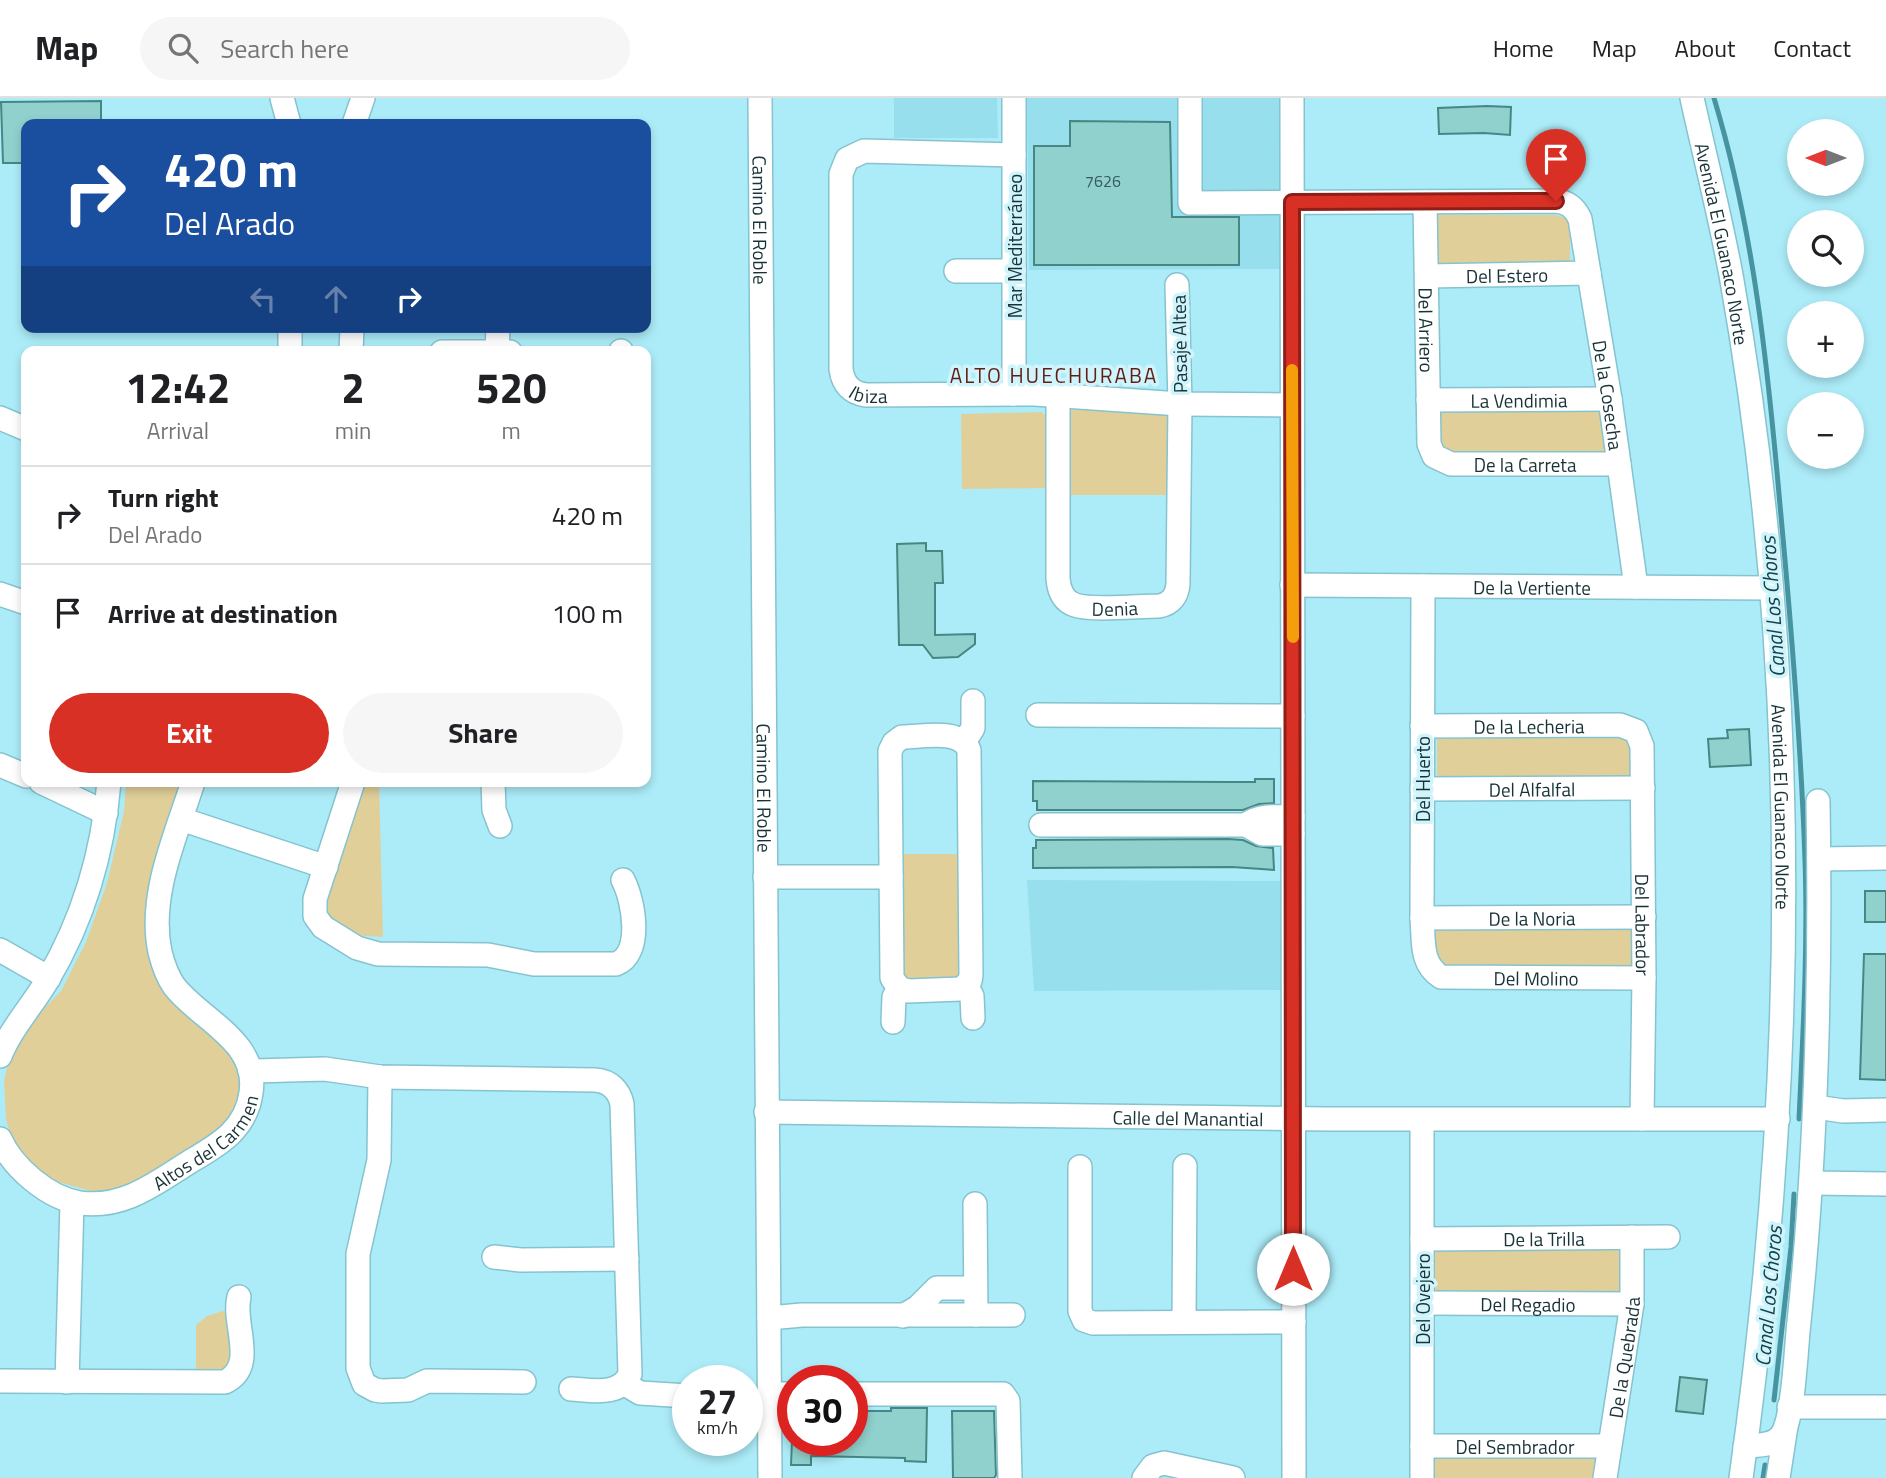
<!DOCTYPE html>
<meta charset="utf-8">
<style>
:root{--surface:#fff;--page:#f6f6f6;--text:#202124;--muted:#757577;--line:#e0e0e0;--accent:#d93025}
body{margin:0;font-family:"Titillium Web",sans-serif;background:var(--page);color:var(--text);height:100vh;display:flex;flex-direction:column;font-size:26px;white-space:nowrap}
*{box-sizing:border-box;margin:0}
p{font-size:23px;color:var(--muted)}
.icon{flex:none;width:38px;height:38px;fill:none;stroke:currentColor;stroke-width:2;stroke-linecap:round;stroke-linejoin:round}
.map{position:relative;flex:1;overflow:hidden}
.panel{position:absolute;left:21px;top:248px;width:630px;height:441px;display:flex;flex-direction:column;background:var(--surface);border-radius:14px;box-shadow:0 4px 10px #0003}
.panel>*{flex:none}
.guide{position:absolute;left:21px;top:21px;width:630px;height:214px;border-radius:14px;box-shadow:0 4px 10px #0003;background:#1a4fa0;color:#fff;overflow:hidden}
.needle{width:46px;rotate:270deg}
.fabs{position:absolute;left:1787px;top:21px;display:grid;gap:14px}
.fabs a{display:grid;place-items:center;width:77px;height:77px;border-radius:50%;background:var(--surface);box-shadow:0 4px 10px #0003;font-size:35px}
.speed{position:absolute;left:672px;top:1267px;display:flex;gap:14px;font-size:35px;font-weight:700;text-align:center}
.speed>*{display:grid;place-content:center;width:91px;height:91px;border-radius:50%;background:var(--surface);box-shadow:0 4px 10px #0003;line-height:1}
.speed small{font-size:18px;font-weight:400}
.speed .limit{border:10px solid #d22;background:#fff;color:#111}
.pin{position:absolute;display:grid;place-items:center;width:60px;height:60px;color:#fff;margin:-72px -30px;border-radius:50% 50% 50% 0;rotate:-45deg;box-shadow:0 0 7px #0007}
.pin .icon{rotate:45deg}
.me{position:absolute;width:77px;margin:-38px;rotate:0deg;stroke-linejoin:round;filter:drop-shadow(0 0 5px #0008)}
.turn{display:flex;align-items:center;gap:24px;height:147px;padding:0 28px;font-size:32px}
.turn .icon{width:91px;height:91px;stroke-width:2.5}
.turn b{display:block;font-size:49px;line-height:60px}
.lanes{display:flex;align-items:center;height:66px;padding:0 28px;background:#0003;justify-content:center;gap:35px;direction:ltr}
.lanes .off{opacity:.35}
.eta{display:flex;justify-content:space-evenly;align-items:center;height:119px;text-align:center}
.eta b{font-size:42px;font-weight:700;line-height:49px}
.action{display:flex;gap:14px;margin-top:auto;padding:14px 28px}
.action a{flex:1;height:80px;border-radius:42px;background:var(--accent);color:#fff;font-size:28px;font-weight:700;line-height:80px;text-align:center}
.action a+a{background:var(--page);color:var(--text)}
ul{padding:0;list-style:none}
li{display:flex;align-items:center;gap:21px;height:98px;padding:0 28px;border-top:2px solid var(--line)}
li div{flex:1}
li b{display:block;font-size:26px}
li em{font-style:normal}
header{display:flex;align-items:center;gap:42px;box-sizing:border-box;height:98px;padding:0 35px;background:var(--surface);border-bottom:2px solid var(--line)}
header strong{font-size:33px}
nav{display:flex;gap:38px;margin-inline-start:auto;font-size:24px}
.search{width:490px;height:63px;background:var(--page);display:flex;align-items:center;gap:18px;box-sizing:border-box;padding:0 24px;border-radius:38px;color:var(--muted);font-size:26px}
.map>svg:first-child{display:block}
.built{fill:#97dfed}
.green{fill:#e1cf9a}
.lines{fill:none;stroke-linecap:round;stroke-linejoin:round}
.stream{stroke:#4893a0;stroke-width:5}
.building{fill:#90d1cd;stroke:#478783;stroke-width:2}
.minor-casing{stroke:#85c3cf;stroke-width:26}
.minor{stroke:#fff;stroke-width:23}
.route-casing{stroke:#8d1f18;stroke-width:18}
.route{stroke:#d93025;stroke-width:12}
.slow{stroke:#f59e0b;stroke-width:12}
.labels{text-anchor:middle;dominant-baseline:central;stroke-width:7;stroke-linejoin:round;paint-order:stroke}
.number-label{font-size:16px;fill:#365a5c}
.street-label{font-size:19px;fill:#183237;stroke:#cff4fc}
.neighbourhood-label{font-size:21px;letter-spacing:2px;fill:#621e15;stroke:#cff4fc}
.water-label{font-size:21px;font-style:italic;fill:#154149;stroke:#cff4fc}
</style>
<header>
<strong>Map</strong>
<div class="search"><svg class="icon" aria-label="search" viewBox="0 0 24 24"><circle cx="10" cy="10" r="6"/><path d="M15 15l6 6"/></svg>Search here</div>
<nav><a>Home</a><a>Map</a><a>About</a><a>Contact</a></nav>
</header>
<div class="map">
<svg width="1886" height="1380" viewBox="0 0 1886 1380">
<rect width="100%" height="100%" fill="#acecf8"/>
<!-- built -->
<path class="built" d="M894,0H997L998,40H894Z
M1027,0H1283L1284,171L1029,172Z
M1027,782L1284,783V892L1034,893Z"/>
<!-- green -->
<path class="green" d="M1438,117H1555L1570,121V166L1438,167Z
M1435,308H1601L1608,358L1440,355Z
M1071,312H1172V397H1071Z
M1042,314L1049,322L1050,390L962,391L961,316Z
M1624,639L1634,648V684L1437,685V641Z
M126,684H180L172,712L156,876L175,907L233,956L243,979L239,1014L211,1044L122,1091L91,1093L58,1084L40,1074L24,1058L11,1039L6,1021L4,983L9,960L25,930L61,893L86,844L107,785L124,713Z
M364,684H379L383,839L350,837L331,826L324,808Z
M902,756H960L959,876L954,882L908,881L901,874Z
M1432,827H1637V872L1442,873L1432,865Z
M1622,1147L1626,1199L1433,1201V1148Z
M223,1213L233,1218L235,1252L229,1272L196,1277V1227L207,1218Z
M1431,1353L1601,1356L1598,1380H1432Z"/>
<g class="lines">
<!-- stream -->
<path class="stream" d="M1714,0C1754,132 1768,271 1780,407C1791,525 1801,643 1805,762C1808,848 1803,935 1799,1021
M1774,1302L1791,1149L1794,1096
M1763,1380L1765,1367"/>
</g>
<!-- building -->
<path class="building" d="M101,3V24H92V26H26V65H3L1,4Z
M1487,8L1511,9L1510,37L1484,35L1439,36L1438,10Z
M1070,23L1170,24L1172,119H1239V167H1034V48H1070Z
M926,445V453H942L943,485H935V537L975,536V546L958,559L933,560L923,547H899L897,446Z
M1749,631L1751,667L1710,669L1708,641L1728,640L1727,632Z
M1255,681H1274V705L1259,706L1243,712H1037V703H1033V683L1229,684H1255Z
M1228,741L1243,742L1256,748L1273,750L1274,772L1232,769L1033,770V750H1036V742Z
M1865,793H1886V824H1865Z
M1864,856H1886V982L1860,981Z
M1680,1279L1707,1282L1703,1316L1676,1313Z
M891,1310H927L926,1364L905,1363V1360L811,1358V1367H791L792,1342H852V1319L866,1320V1313H891Z
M952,1313H994L996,1377L994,1380H953Z"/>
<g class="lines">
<defs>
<g id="minor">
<path d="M282,0L289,26"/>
<path id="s1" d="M760,0L770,1380"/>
<path d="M1014,0V296"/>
<path id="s2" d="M1190,0V105L1556,103C1568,104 1575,110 1580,121L1610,301L1636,489"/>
<path d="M1292,0L1294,1380"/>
<path id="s3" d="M1692,0C1705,59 1720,118 1731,177C1802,575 1797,982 1741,1380"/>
<path d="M354,26L363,0"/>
<path id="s4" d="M1014,57L864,53L847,61L841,76V271C843,286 851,295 866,297L1035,296L1180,306L1292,307"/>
<path id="s5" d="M1425,104L1429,346L1434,358L1451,366H1619"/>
<path d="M956,173H1014"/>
<path id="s6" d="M1427,178L1589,175"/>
<path d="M497,253L498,229"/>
<path d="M290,254V229"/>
<path d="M351,254L352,229"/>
<path d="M442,254H510"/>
<path d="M621,254V253"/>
<path id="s7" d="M1058,297V481C1059,492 1063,503 1075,507C1092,513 1138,508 1159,508C1171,506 1177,498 1178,486L1180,306L1177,187"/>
<path id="s8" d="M1428,302L1610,301"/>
<path d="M0,320L26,331"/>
<path id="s9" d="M1292,487L1771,490"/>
<path id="s10" d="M1423,488L1422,820C1424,844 1420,865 1441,879L1644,880"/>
<path d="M0,496L26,505"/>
<path d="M1038,617L1293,618"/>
<path id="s11" d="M1422,628L1620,627L1636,633L1642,648L1644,880L1642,1021"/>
<path d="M902,639C922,639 960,630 969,652L971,877L970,883L961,891L908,893L899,890L892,880L890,653L894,645Z"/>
<path d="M964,644L973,630V603"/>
<path d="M0,667L26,678"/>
<path d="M41,684L106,715"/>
<path d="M353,684L315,801V818L323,829L357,850L378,856L488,857L534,866H616C643,856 634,803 623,782"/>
<path d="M493,684L494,712L500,728"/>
<path id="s12" d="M1422,691L1643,690"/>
<path d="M181,721L326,769"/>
<path d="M1041,727H1246L1262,736H1293"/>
<path d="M1246,727C1259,716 1277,719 1293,719"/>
<path d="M1819,761L1886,760"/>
<path d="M765,779H891"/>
<path id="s13" d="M1422,820L1644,819"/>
<path d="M0,852L49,880"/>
<path d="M966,888L972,898L973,920"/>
<path d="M893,924L894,899L899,890"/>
<path d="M0,958C11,930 33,907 48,881C84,820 103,755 109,684"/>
<path d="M250,973L325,971L380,979L595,982C610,983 619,992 622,1006L630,1276C620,1299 591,1292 571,1291"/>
<path d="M380,979L379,1062L358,1156V1270L364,1286L375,1292L382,1293L408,1292L427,1283L524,1284"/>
<path d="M1816,1009L1843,1013L1886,1012"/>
<path id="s14" d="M766,1014L1326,1021H1778"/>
<path d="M1422,1022V1380"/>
<path id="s15" d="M0,1041C13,1070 48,1100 80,1105C124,1111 156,1085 191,1063C220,1046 246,1031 251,995C259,943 200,922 174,888C167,878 163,866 160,854C148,797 176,738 193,684"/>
<path d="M1080,1069V1213L1084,1222L1093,1225L1294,1224"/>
<path d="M1811,1085L1886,1086"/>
<path d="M975,1106L976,1217"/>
<path id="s16" d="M1422,1141L1668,1139"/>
<path d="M494,1159L521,1162L627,1161"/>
<path id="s17" d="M1423,1205L1632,1206"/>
<path d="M903,1218L918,1209L937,1190H966"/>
<path d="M769,1220L802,1217H1013"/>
<path d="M1184,1224L1185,1068"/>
<path d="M0,1283L225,1284C258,1268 232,1226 239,1199"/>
<path d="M67,1284L72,1104"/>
<path d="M625,1286L640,1295L688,1298"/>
<path d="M770,1296H793"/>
<path d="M852,1296H1003L1008,1303L1010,1380"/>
<path d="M1789,1309H1886"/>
<path id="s18" d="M1422,1348H1609"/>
<path d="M1745,1348C1759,1347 1776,1348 1783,1335C1794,1316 1796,1248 1799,1224C1817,1051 1821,877 1818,703"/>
<path d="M1144,1380L1153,1368L1164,1365L1233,1380"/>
<path id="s19" d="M1605,1380L1632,1206V1139"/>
<path d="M1778,1380L1786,1328"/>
</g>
</defs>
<!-- minor casing -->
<use href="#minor" class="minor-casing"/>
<!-- minor -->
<use href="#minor" class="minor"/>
</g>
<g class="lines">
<defs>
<path id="route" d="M1293,1171L1292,104L1556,103"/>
</defs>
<!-- route casing -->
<use href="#route" class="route-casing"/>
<!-- route -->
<use href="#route" class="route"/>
<!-- slow -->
<path class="slow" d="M1292,272L1293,539"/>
</g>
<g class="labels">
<!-- number labels -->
<g class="number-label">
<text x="1103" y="83">7626</text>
</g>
<!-- street labels -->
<g class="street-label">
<text stroke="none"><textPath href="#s1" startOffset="122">Camino El Roble</textPath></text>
<text stroke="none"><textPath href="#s3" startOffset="149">Avenida El Guanaco Norte</textPath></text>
<text transform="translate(1014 148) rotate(-90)">Mar Mediterráneo</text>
<text stroke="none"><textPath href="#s6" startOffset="80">Del Estero</textPath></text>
<text stroke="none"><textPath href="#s5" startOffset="128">Del Arriero</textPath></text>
<text transform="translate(1179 246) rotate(-91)">Pasaje Altea</text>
<text stroke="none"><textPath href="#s4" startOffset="422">Ibiza</textPath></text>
<text stroke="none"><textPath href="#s2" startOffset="681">De la Cosecha</textPath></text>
<text stroke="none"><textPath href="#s8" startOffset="91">La Vendimia</textPath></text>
<text stroke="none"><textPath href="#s5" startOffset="348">De la Carreta</textPath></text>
<text stroke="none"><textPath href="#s9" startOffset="240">De la Vertiente</textPath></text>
<text stroke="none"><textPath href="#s7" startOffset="257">Denia</textPath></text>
<text stroke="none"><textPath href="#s11" startOffset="107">De la Lecheria</textPath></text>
<text transform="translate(1422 681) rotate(-90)">Del Huerto</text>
<text stroke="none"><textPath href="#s1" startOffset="690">Camino El Roble</textPath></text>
<text stroke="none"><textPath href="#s12" startOffset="110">Del Alfalfal</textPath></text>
<text stroke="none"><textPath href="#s3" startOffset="716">Avenida El Guanaco Norte</textPath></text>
<text stroke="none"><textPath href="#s13" startOffset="110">De la Noria</textPath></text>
<text stroke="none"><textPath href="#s11" startOffset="410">Del Labrador</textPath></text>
<text stroke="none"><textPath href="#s10" startOffset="492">Del Molino</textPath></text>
<text stroke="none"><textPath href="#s14" startOffset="422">Calle del Manantial</textPath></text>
<text stroke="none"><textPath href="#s15" startOffset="252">Altos del Carmen</textPath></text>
<text stroke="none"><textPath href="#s16" startOffset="122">De la Trilla</textPath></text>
<text transform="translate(1422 1201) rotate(-90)">Del Ovejero</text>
<text stroke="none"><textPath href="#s17" startOffset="105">Del Regadio</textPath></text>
<text stroke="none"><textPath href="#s19" startOffset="122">De la Quebrada</textPath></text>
<text stroke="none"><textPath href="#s18" startOffset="93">Del Sembrador</textPath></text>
</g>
<!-- neighbourhood labels -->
<g class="neighbourhood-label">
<text x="1054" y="277">ALTO HUECHURABA</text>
</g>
<!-- water labels -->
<g class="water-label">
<text transform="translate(1772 509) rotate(-94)">Canal Los Choros</text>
<text transform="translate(1768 1198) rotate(-85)">Canal Los Choros</text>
</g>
</g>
</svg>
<div class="fabs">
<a><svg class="needle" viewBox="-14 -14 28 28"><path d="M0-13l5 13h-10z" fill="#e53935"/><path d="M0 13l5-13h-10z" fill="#757577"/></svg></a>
<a><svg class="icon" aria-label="search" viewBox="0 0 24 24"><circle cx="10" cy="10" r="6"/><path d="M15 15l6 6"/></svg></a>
<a>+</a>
<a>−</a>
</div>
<div class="speed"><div>27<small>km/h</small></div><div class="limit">30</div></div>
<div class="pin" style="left:1556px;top:103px;background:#d93025"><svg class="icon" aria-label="arrive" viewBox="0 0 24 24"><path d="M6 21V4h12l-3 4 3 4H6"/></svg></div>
<svg class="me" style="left:1293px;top:1171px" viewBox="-20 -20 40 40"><circle r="19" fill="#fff"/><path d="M0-13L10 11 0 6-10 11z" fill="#d93025"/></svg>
<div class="guide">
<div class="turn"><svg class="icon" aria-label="right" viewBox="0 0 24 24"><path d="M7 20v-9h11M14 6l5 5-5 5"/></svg><div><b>420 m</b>Del Arado</div></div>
<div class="lanes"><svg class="icon off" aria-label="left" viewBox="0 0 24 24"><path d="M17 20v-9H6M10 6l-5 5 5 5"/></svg><svg class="icon off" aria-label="ahead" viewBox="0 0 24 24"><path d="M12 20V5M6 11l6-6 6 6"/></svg><svg class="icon" aria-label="right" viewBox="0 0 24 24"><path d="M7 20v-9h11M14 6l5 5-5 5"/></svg></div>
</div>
<section class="panel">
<div class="eta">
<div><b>12:42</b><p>Arrival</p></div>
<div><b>2</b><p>min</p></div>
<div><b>520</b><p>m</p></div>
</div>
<ul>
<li><svg class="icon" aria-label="right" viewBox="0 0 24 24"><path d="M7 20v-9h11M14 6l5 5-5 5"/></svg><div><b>Turn right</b><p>Del Arado</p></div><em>420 m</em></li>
<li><svg class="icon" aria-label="arrive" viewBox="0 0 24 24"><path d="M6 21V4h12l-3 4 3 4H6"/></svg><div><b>Arrive at destination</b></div><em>100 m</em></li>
</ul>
<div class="action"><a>Exit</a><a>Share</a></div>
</section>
</div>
